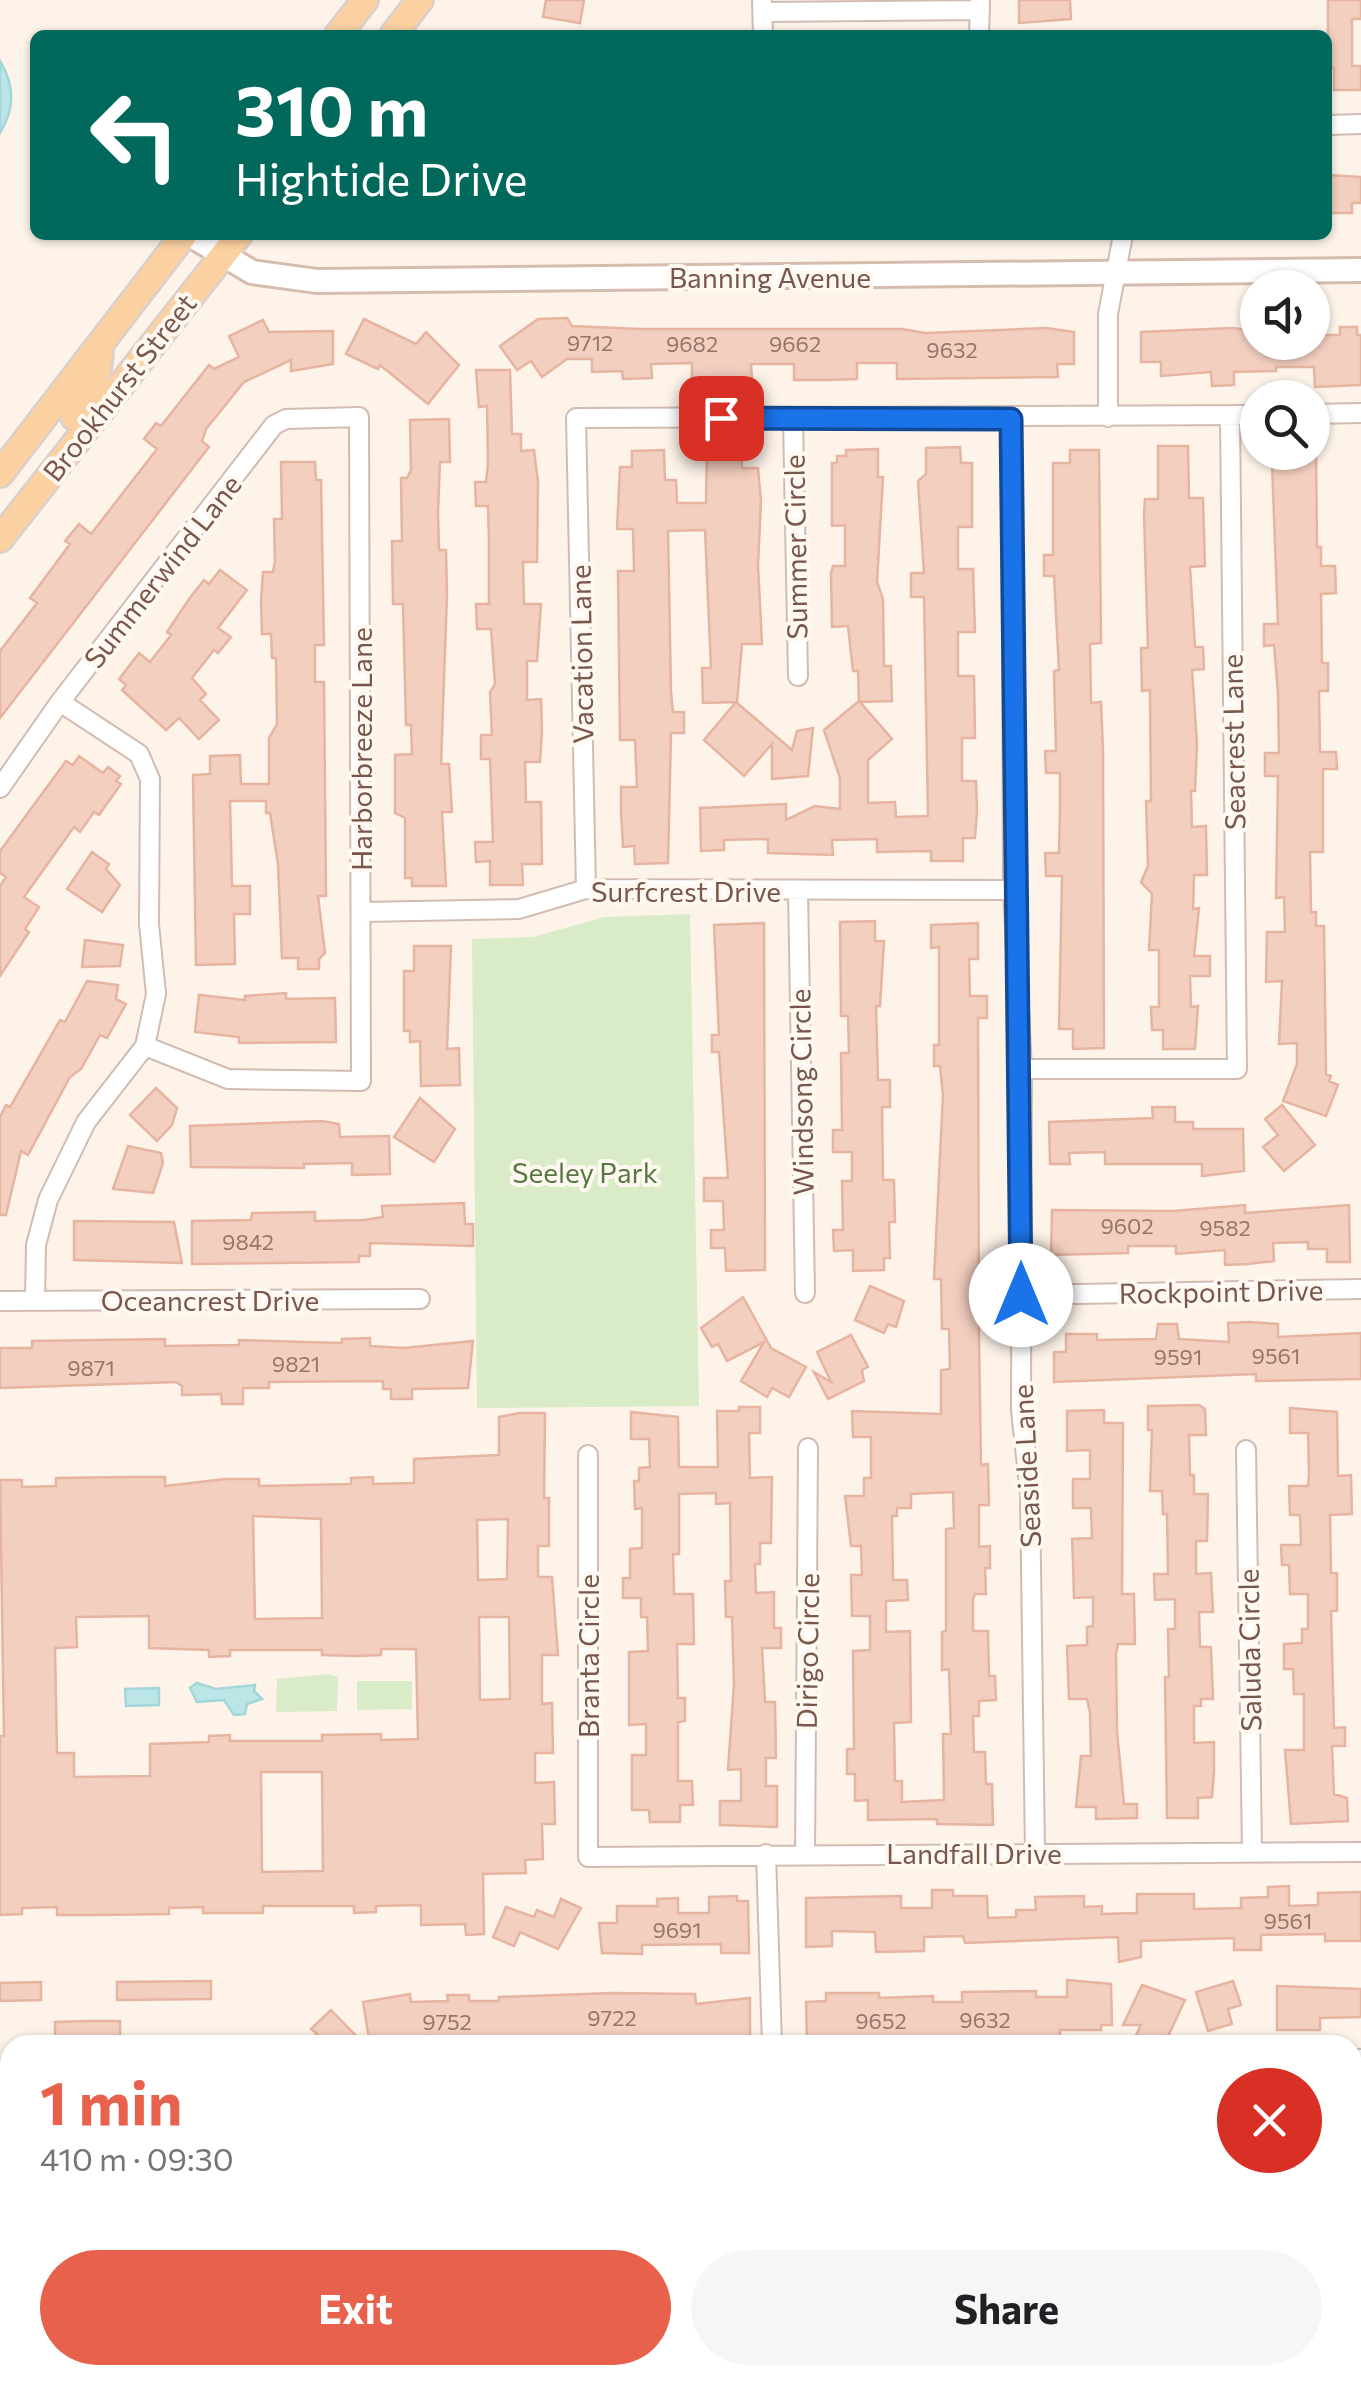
<!DOCTYPE html>
<meta charset="utf-8">
<style>
:root{--surface:#fff;--page:#f6f6f6;--text:#202124;--muted:#757577;--accent:#e8614d}
body{margin:0;font-family:Commissioner,sans-serif;background:var(--page);color:var(--text);height:100vh;display:flex;flex-direction:column;font-size:38px;white-space:nowrap}
*{box-sizing:border-box;margin:0}
p{font-size:32px;color:var(--muted)}
.icon{flex:none;width:55px;height:55px;fill:none;stroke:currentColor;stroke-width:2;stroke-linecap:round;stroke-linejoin:round}
.map{position:relative;flex:1;overflow:hidden}
.drawer{position:absolute;left:0px;top:2035px;width:1362px;height:350px;display:flex;flex-direction:column;background:var(--surface);border-radius:30px 30px 0 0;box-shadow:0 2px 8px #0004}
.drawer>*{flex:none}
.guide{position:absolute;left:30px;top:30px;width:1302px;height:210px;border-radius:15px;box-shadow:0 2px 8px #0004;background:#00695c;color:#fff;overflow:hidden}
.buttons{position:absolute;left:1240px;top:270px;display:grid;gap:20px}
.buttons a{display:grid;place-items:center;width:90px;height:90px;border-radius:50%;background:var(--surface);box-shadow:0 2px 8px #0004;font-size:50px}
.pin{position:absolute;display:grid;place-items:center;width:85px;height:85px;color:#fff;margin:-42px;border-radius:20px;box-shadow:0 5px 15px #0006}
.me{position:absolute;width:110px;margin:-55px;rotate:0deg;stroke-linejoin:round;filter:drop-shadow(0 0 8px #0008)}
.turn{display:flex;align-items:center;gap:35px;height:210px;padding:0 40px;font-size:45px}
.turn .icon{width:130px;height:130px;stroke-width:2.5}
.turn b{display:block;font-size:70px;line-height:85px}
.round{display:grid;place-items:center;flex:none;width:105px;height:105px;border-radius:52px;background:var(--page)}
.headline{display:flex;align-items:center;justify-content:space-between;height:170px;padding:0 40px}
h1{font-size:60px;font-weight:700;line-height:75px;color:var(--accent)}
.action{display:flex;gap:20px;margin-top:auto;padding:20px 40px}
.action a{flex:1;height:115px;border-radius:60px;background:var(--accent);color:#fff;font-size:40px;font-weight:700;line-height:115px;text-align:center}
.action a+a{background:var(--page);color:var(--text)}
.map>svg:first-child{display:block}
.green{fill:#d9ebc7}
.water{fill:#bce5e7;stroke:#a2d6d9;stroke-width:2.5}
.building{fill:#f3cfc0;stroke:#e6b4a0;stroke-width:2.5;fill-rule:evenodd}
.lines{fill:none;stroke-linecap:round;stroke-linejoin:round}
.street-casing{stroke:#d2bcb1;stroke-width:22}
.secondary-casing{stroke:#d5bcae;stroke-width:28}
.primary-casing{stroke:#d9d0cd;stroke-width:30}
.street{stroke:#fff;stroke-width:18}
.secondary{stroke:#fff;stroke-width:22}
.primary{stroke:#fbd1a2;stroke-width:25}
.route-casing{stroke:#114b97;stroke-width:25}
.route{stroke:#1a73e8;stroke-width:18}
.labels{text-anchor:middle;dominant-baseline:central;stroke-width:8;stroke-linejoin:round;paint-order:stroke}
.number-label{font-size:22px;fill:#977569}
.street-label{font-size:28px;fill:#78574c;stroke:#fff8f0}
.park-label{font-size:28px;fill:#567841;stroke:#fff8f0}
</style>
<div class="map">
<svg width="1361" height="2385" viewBox="0 0 1361 2385">
<rect width="100%" height="100%" fill="#fdf3e9"/>
<!-- green -->
<path class="green" d="M690,914L699,1406L477,1408L472,939L533,937L604,917Z
M328,1674L338,1677L337,1711L276,1712L277,1679Z
M357,1681H412V1709L357,1710Z"/>
<!-- water -->
<path class="water" d="M0,61C15,86 15,108 0,133Z
M197,1683L216,1689L255,1685L254,1691L262,1699L247,1704L245,1714L234,1715L224,1700L197,1702L190,1688Z
M159,1688V1705L126,1706L125,1689Z"/>
<!-- building -->
<path class="building" d="M546,0H584L580,23L543,17Z
M1019,0H1070L1071,19L1019,23Z
M1328,0H1361V19H1352V66H1361V90H1334V68H1328Z
M1328,175L1361,177V203H1352V213H1328Z
M567,318L572,326L639,329H902L925,333L1046,328L1074,332V364H1057L1058,377L897,379V363H857V379L828,380H794V364H751L752,379H692V363L651,364L652,378L623,379L622,371L592,372V359H567L542,377L531,361L517,370L500,346L538,319Z
M364,319L416,344L426,332L459,365L428,404L380,365L378,369L346,354Z
M263,320L269,332L333,331V364L291,371V360L244,382L206,429L202,441L209,447L0,718V651L37,603L30,598L70,544L65,541L79,524L91,534L157,449L144,439L156,423L161,426L209,365L214,369L239,357L229,336Z
M1340,327H1357V335H1361V385L1315,387L1314,367H1276V371L1234,372V385L1212,386L1211,372L1161,376V362H1141V332L1232,328L1258,331V342H1312V335H1340Z
M476,370H510L512,434H521V451L534,450L538,482L537,562H523L524,604H541L537,661H527V700L541,699L542,731L540,762H525L526,802H541L542,864H522L523,885H490V861L476,862L475,842H493L490,759H481V735H492L490,692L495,684L491,629H477L476,604H489V542L488,506H476L475,482H486L488,464L487,406L479,407Z
M449,419L450,462H440L438,513L439,550H446L447,594L441,764H449L452,812H442L446,886H412V878H405V818L395,813V755L412,754L411,725H406L403,604H393L392,541H402L401,478H407L411,470L410,420Z
M1158,446H1188L1189,498H1203L1205,566L1190,567L1195,647H1203L1204,669L1192,670L1197,744L1195,791H1191L1192,827L1206,826L1207,875H1194L1193,909L1199,908L1194,956H1210V976H1190L1191,1007L1198,1006L1195,1049H1163V1030H1152L1151,1007H1159V950H1149L1152,894L1141,882L1148,866L1146,801H1151L1150,690L1142,691L1141,648H1148L1144,514L1145,499H1158Z
M960,447L961,463H972V527H958V569H973L975,632H958V676H974L975,738H962V781H976L977,811L975,838H963V861H931V851L877,852V839L832,840L833,855L768,853V839L724,840V850L701,851L700,808L786,804V820L815,806L840,809V778L824,730L859,701L858,671H853L848,626L832,627L831,573L833,566H845V525L832,526V463H837V456H846V450L878,449V477H883L877,582L883,599L884,666H891L892,701L860,702L892,739L868,760V803L895,802L896,817L928,816L924,597H911V573H924L918,481L926,474V448Z
M742,449V468H758L761,501L758,565L762,644H742L737,702L703,703L702,668H711L705,530L668,531L671,692L673,712H684V733H671L668,863L635,864L634,846L623,847L621,811V787H637L635,740H620L618,571H634L633,529H617L620,467H632V451L664,450L665,480H676L677,503H706L707,450Z
M1070,450H1099L1101,643L1090,644L1091,703L1101,702L1103,750L1104,1048L1073,1049V1029H1059L1062,876H1046L1045,853H1059L1060,807V773H1046L1045,751H1056L1054,671L1059,670L1054,576H1044V555H1053V463H1070Z
M1286,452H1316L1317,547H1321V566H1335L1336,593L1321,594L1322,663H1328V691H1319L1320,752H1336L1337,769H1323V852H1310L1311,912H1316V926H1324L1326,1074L1331,1076L1329,1081L1338,1085L1326,1116L1283,1101L1297,1064V1043L1279,1044L1282,981L1266,982L1267,932H1285L1284,897L1276,898L1278,776H1265V753H1279L1278,693L1274,645L1264,646V624H1278L1272,463L1286,462Z
M281,462H315L316,480H321L324,645H315V682H324L326,896H318L325,953L319,959V969H298V958H282L278,864L270,813H266V801H230L232,886H250V914H234L235,964L196,965L193,775L210,774V756L240,755L241,784H269V738L277,724L276,658H272L271,634H262L261,601L263,572H273L275,561L274,519H282Z
M220,570L247,590L218,628L231,637L218,653L214,650L192,678L206,694L200,700L219,720L199,739L179,718L166,730L122,690L126,685L119,679L139,653L150,662L171,635L167,632L189,599L204,580L209,584Z
M736,702L792,750L797,731L813,728L808,776L772,779V744L744,776L704,740Z
M79,756L103,773L108,767L120,776L116,781L121,784L99,815L94,812L80,832L74,827L24,897L39,907L25,929L29,932L0,976V886L6,877L0,873V851L66,761L73,765Z
M92,852L109,864L106,869L120,885L102,912L67,889Z
M875,921V941H884L880,1006H876L878,1080H890V1107H882L883,1180H894L895,1222H889L890,1258H884V1270L853,1271V1250L834,1251L833,1230H843L842,1181H852V1152H833V1130H842L841,1053H849L848,1016H841L840,922Z
M764,923L765,1270L726,1271L725,1248H711V1230H724L723,1201H704V1178H728L719,1052H712V1035H719L714,925Z
M978,923V959H969L970,996H987V1018H978L979,1338L981,1465L988,1464L989,1505H979V1547L990,1546V1568H985L986,1594H975L973,1599V1631H988L989,1676H995L996,1700L979,1701V1716H973L974,1752H985L986,1784H992L993,1825L937,1824V1819L868,1820V1800L855,1801V1774H847V1749H854L853,1651L870,1650V1616H852L851,1575H862L861,1546H851L845,1496H864V1478H871V1437H853L852,1411L941,1414V1370L950,1369L949,1329H942L941,1279H934L943,1095L940,1066H934V1045H939V947L931,948V925ZM953,1492L954,1528L946,1529V1631L942,1632V1670L949,1669L951,1734H943L944,1800L902,1802V1781H895L894,1723L911,1722L910,1631L886,1632V1601L908,1600L907,1580H893L892,1516H897V1508H911V1494Z
M85,940L123,945L120,966L82,967Z
M414,946H451L447,1049L459,1048L460,1085L421,1086L420,1041L410,1042V1031H404V971H414Z
M87,981L118,985L116,999L126,1004L107,1038L100,1035L81,1069L70,1077L28,1155L21,1151L6,1215H0V1117L6,1105L10,1107L60,1020L65,1022Z
M286,993V999L335,998L336,1042L239,1043V1037L195,1032L199,995L245,1000V996Z
M156,1088L177,1108L172,1125L157,1141L130,1115Z
M420,1098L455,1129L434,1162L394,1137Z
M1282,1105L1315,1145L1284,1171L1263,1147L1278,1135L1265,1119Z
M1152,1107H1175V1122H1193V1129H1243L1244,1171L1202,1176V1164H1105V1152L1069,1153L1070,1164H1050L1049,1122L1153,1118Z
M322,1121L339,1124L340,1137L389,1136L390,1174L352,1175V1163L304,1164V1168L191,1167L190,1126Z
M128,1146L161,1153L163,1163L153,1193L113,1189Z
M464,1203L465,1224H473V1246L370,1243V1256H359V1262L192,1264V1221L251,1220L252,1213L315,1212V1221L364,1220L383,1217L382,1206Z
M1245,1205V1213L1349,1205L1350,1262H1327V1249H1308V1242L1273,1243L1274,1261L1248,1264L1225,1265V1250L1176,1254V1246H1128V1253L1051,1255L1052,1210L1173,1211Z
M74,1221L174,1222L182,1263L74,1260Z
M870,1286L904,1301L896,1327L888,1324L884,1333L855,1320Z
M743,1297L771,1348L806,1367L789,1397L772,1388L767,1397L741,1381L764,1342L727,1361L718,1344L712,1347L701,1328Z
M1249,1322L1278,1324V1337L1361,1333V1379L1256,1381V1374L1054,1382V1352H1066V1334H1097V1340L1156,1339L1158,1324H1177L1179,1339L1229,1342L1228,1323Z
M851,1335L868,1367L862,1370L864,1381L828,1399L814,1372L831,1382L817,1352Z
M370,1338V1346L404,1348L473,1341L468,1388L412,1389V1399H391V1389H383V1381L269,1382V1388H243V1404H222L221,1394L182,1395V1386L176,1382L0,1388V1348H32V1341L165,1339V1346L239,1345V1340L342,1343V1339Z
M1199,1405L1205,1409L1206,1435H1189L1190,1475H1194V1494H1208L1207,1541H1196V1574L1211,1573L1213,1612H1199L1200,1647H1211L1213,1699H1201V1706H1194V1743L1214,1742V1772L1212,1797L1198,1798V1818H1167L1165,1677H1169L1168,1629H1175V1599L1155,1600L1154,1574H1168L1167,1514H1163L1162,1491H1150L1152,1430H1148V1406Z
M739,1407H760V1433H749L750,1478L772,1477L771,1543H760V1564H755L756,1593L774,1592V1628H781V1648H762L765,1702H775L776,1758H766V1786H777V1827L720,1825V1801H741V1769L728,1770L734,1684L732,1617H726L725,1581H731L730,1503L716,1504V1493L679,1494V1554H673L674,1594H693L694,1644H677L678,1698H685V1721L678,1722V1781H692L693,1805H680V1822H650L649,1810H632V1755H646V1724L629,1725V1652L648,1651L647,1617H641V1598H623V1578H630V1549L642,1548V1508L635,1509L634,1481H639V1468L650,1467L649,1439H631V1412L678,1417L679,1467H718L717,1411H739Z
M1290,1408L1337,1412L1338,1476L1351,1475L1352,1514L1330,1515L1331,1573H1337V1611H1331L1334,1728L1345,1727V1746H1332L1334,1794L1347,1798L1348,1821L1291,1824L1285,1750H1304V1694H1294L1293,1669H1284V1644L1302,1643V1629H1308V1594H1290L1289,1565H1282L1281,1545H1301L1300,1515H1290L1289,1486H1308L1309,1474L1308,1433H1290Z
M1104,1410V1423H1123L1122,1594H1134L1135,1644H1118L1116,1654L1117,1732L1124,1804H1137V1818L1096,1819V1807H1076L1081,1756H1091L1090,1713L1087,1699H1069L1067,1646L1087,1645V1627L1093,1626V1597L1074,1598L1073,1560L1072,1539L1092,1538L1091,1508H1073V1479H1090V1450L1067,1451V1411Z
M519,1413H545L544,1498H549V1546H538V1577H552L558,1655H542V1704L552,1703L553,1753H535V1783L554,1782L555,1824H542L543,1859L525,1860L526,1873L483,1874L484,1934L466,1935L465,1924L421,1925V1905L376,1906V1912L354,1913V1906H263V1913H203V1907L169,1908V1914L97,1915H57V1907L22,1908V1914L0,1915V1736H4L0,1480H22V1487L56,1486V1478L127,1477H165V1486L225,1479H259V1486L351,1484V1478L373,1477V1484L414,1483V1459L499,1455V1417ZM253,1516L321,1519L322,1618L255,1619ZM508,1519L507,1579L478,1580L477,1520ZM149,1616V1648L209,1650V1657L230,1656V1650H322V1655L355,1656L381,1655V1649H416L418,1739L381,1740V1734L322,1735V1741H230V1735L209,1736V1742L150,1744V1776L74,1777V1753H57L55,1648L77,1647L76,1617ZM479,1617H509L510,1699L480,1700ZM261,1772H322L323,1871L262,1872Z
M1289,1886V1906L1318,1905V1893L1361,1892V1941H1325V1934L1261,1935V1950H1234V1938L1141,1941V1957L1119,1962L1118,1937L965,1943L963,1936L924,1937V1951L876,1952L875,1932L832,1931V1946L806,1947V1898L901,1896V1908H932V1890H953V1896H987L988,1918L1016,1917V1910H1036L1035,1897L1084,1896V1907L1102,1906V1914L1137,1913V1894H1194V1909L1241,1908V1898L1268,1897V1887Z
M737,1896V1901H748L749,1953H721V1944L642,1945V1954L602,1953L599,1923H617V1906H658L657,1899L678,1898V1913H709V1897Z
M561,1899L581,1908L558,1949L520,1932L514,1946L493,1937L506,1907L534,1917L537,1910L554,1917Z
M1067,1980L1111,1984L1112,2025H1101V2030H1060V2042L1044,2044L807,2042L806,2002L826,2001V1993H879V1998L933,1996V2002H962V1992L1036,1991V1997H1067Z
M211,1981V1999L117,2000V1982Z
M1233,1981L1241,2005L1228,2009L1232,2024L1208,2031L1196,1992Z
M41,1982V2000L0,2001V1983Z
M1142,1985L1185,2000L1164,2045L1136,2035L1141,2025H1123Z
M1277,1986L1361,1989V2017L1320,2018V2030H1277Z
M613,1993L695,1994L696,2004L750,1998V2045H440L425,2044V2036L370,2045L363,2002L410,1994L411,2002L448,2001L447,1995H469V2001H499V1997Z
M331,2010L365,2045H306L317,2034L311,2029Z
M89,2021H120V2039L75,2040V2045H55V2022Z"/>
<g class="lines">
<defs>
<path id="street" d="M762,1L763,35
M764,12L980,10
M979,35L980,1
M1328,125L1361,124
M1312,414L1361,413
M1108,417V314L1123,235
M793,418L798,676
M1011,419L1013,890L1022,1069L1021,1410L1030,1494L1035,1853
M0,788L60,702L274,425L286,419L359,417L361,1081L228,1079L145,1046
M586,889L576,418L1258,415
M798,891L805,1293
M362,912L519,909L586,889L1013,890
M1022,1069H1237L1230,416
M1021,1295L1361,1289
M35,1300L36,1245L48,1200L86,1122L145,1046L156,994L149,924L150,779L139,754L60,702
M0,1301L420,1299
M1246,1450L1252,1851
M588,1455V1857L1361,1852
M766,1854L772,2045
M805,1854L808,1448
M1352,2059H1361
M1352,2244H1361
M390,2375V2385
M606,2375L607,2385"/>
<path id="secondary" d="M190,235L252,272L317,281L1361,270"/>
<path id="primary" d="M338,35L365,0
M393,35L420,0
M74,417C93,392 100,376 100,344
M0,474L184,235
M0,539L239,235"/>
</defs>
<!-- street casing -->
<use href="#street" class="street-casing"/>
<!-- secondary casing -->
<use href="#secondary" class="secondary-casing"/>
<!-- primary casing -->
<use href="#primary" class="primary-casing"/>
<!-- street -->
<use href="#street" class="street"/>
<!-- secondary -->
<use href="#secondary" class="secondary"/>
<!-- primary -->
<use href="#primary" class="primary"/>
</g>
<g class="lines">
<defs>
<path id="route" d="M721,418L1011,419L1021,1295"/>
</defs>
<!-- route casing -->
<use href="#route" class="route-casing"/>
<!-- route -->
<use href="#route" class="route"/>
</g>
<g class="labels">
<!-- number labels -->
<g class="number-label">
<text x="590" y="342">9712</text>
<text x="692" y="343">9682</text>
<text x="795" y="343">9662</text>
<text x="952" y="349">9632</text>
<text x="1127" y="1225">9602</text>
<text x="1225" y="1227">9582</text>
<text x="248" y="1241">9842</text>
<text x="1276" y="1355">9561</text>
<text x="1178" y="1356">9591</text>
<text x="296" y="1363">9821</text>
<text x="91" y="1367">9871</text>
<text x="1288" y="1920">9561</text>
<text x="677" y="1929">9691</text>
<text x="612" y="2017">9722</text>
<text x="985" y="2019">9632</text>
<text x="881" y="2020">9652</text>
<text x="447" y="2021">9752</text>
</g>
<!-- street labels -->
<g class="street-label">
<text x="770" y="277">Banning Avenue</text>
<text transform="translate(119 387) rotate(-52)">Brookhurst Street</text>
<text transform="translate(795 547) rotate(-91)">Summer Circle</text>
<text transform="translate(162 571) rotate(-52)">Summerwind Lane</text>
<text transform="translate(581 654) rotate(-91)">Vacation Lane</text>
<text transform="translate(1233 742) rotate(-91)">Seacrest Lane</text>
<text transform="translate(361 749) rotate(-90)">Harborbreeze Lane</text>
<text x="686" y="891">Surfcrest Drive</text>
<text transform="translate(801 1092) rotate(-91)">Windsong Circle</text>
<text transform="translate(1221 1291) rotate(-1)">Rockpoint Drive</text>
<text x="210" y="1300">Oceancrest Drive</text>
<text transform="translate(1026 1466) rotate(-93)">Seaside Lane</text>
<text transform="translate(1249 1650) rotate(-91)">Saluda Circle</text>
<text transform="translate(807 1651) rotate(-89)">Dirigo Circle</text>
<text transform="translate(588 1656) rotate(-90)">Branta Circle</text>
<text x="974" y="1853">Landfall Drive</text>
</g>
<!-- park labels -->
<g class="park-label">
<text x="585" y="1172">Seeley Park</text>
</g>
</g>
</svg>
<div class="buttons">
<a><svg class="icon" aria-label="sound" viewBox="0 0 24 24"><path d="M4 9h4l5-4v14l-5-4H4zM17 9q2 3 0 6"/></svg></a>
<a><svg class="icon" aria-label="search" viewBox="0 0 24 24"><circle cx="10" cy="10" r="6"/><path d="M15 15l6 6"/></svg></a>
</div>
<div class="pin" style="left:721px;top:418px;background:#d93025"><svg class="icon" aria-label="arrive" viewBox="0 0 24 24"><path d="M6 21V4h12l-3 4 3 4H6"/></svg></div>
<svg class="me" style="left:1021px;top:1295px" viewBox="-20 -20 40 40"><circle r="19" fill="#fff"/><path d="M0-13L10 11 0 6-10 11z" fill="#1a73e8"/></svg>
<div class="guide">
<div class="turn"><svg class="icon" aria-label="left" viewBox="0 0 24 24"><path d="M17 20v-9H6M10 6l-5 5 5 5"/></svg><div><b>310 m</b>Hightide Drive</div></div>
</div>
<section class="drawer">
<div class="headline"><div><h1>1 min</h1><p>410 m · 09:30</p></div><a class="round" style="background:#d93025;color:#fff"><svg class="icon" aria-label="close" viewBox="0 0 24 24"><path d="M6 6l12 12M18 6L6 18"/></svg></a></div>
<div class="action"><a>Exit</a><a>Share</a></div>
</section>
</div>
